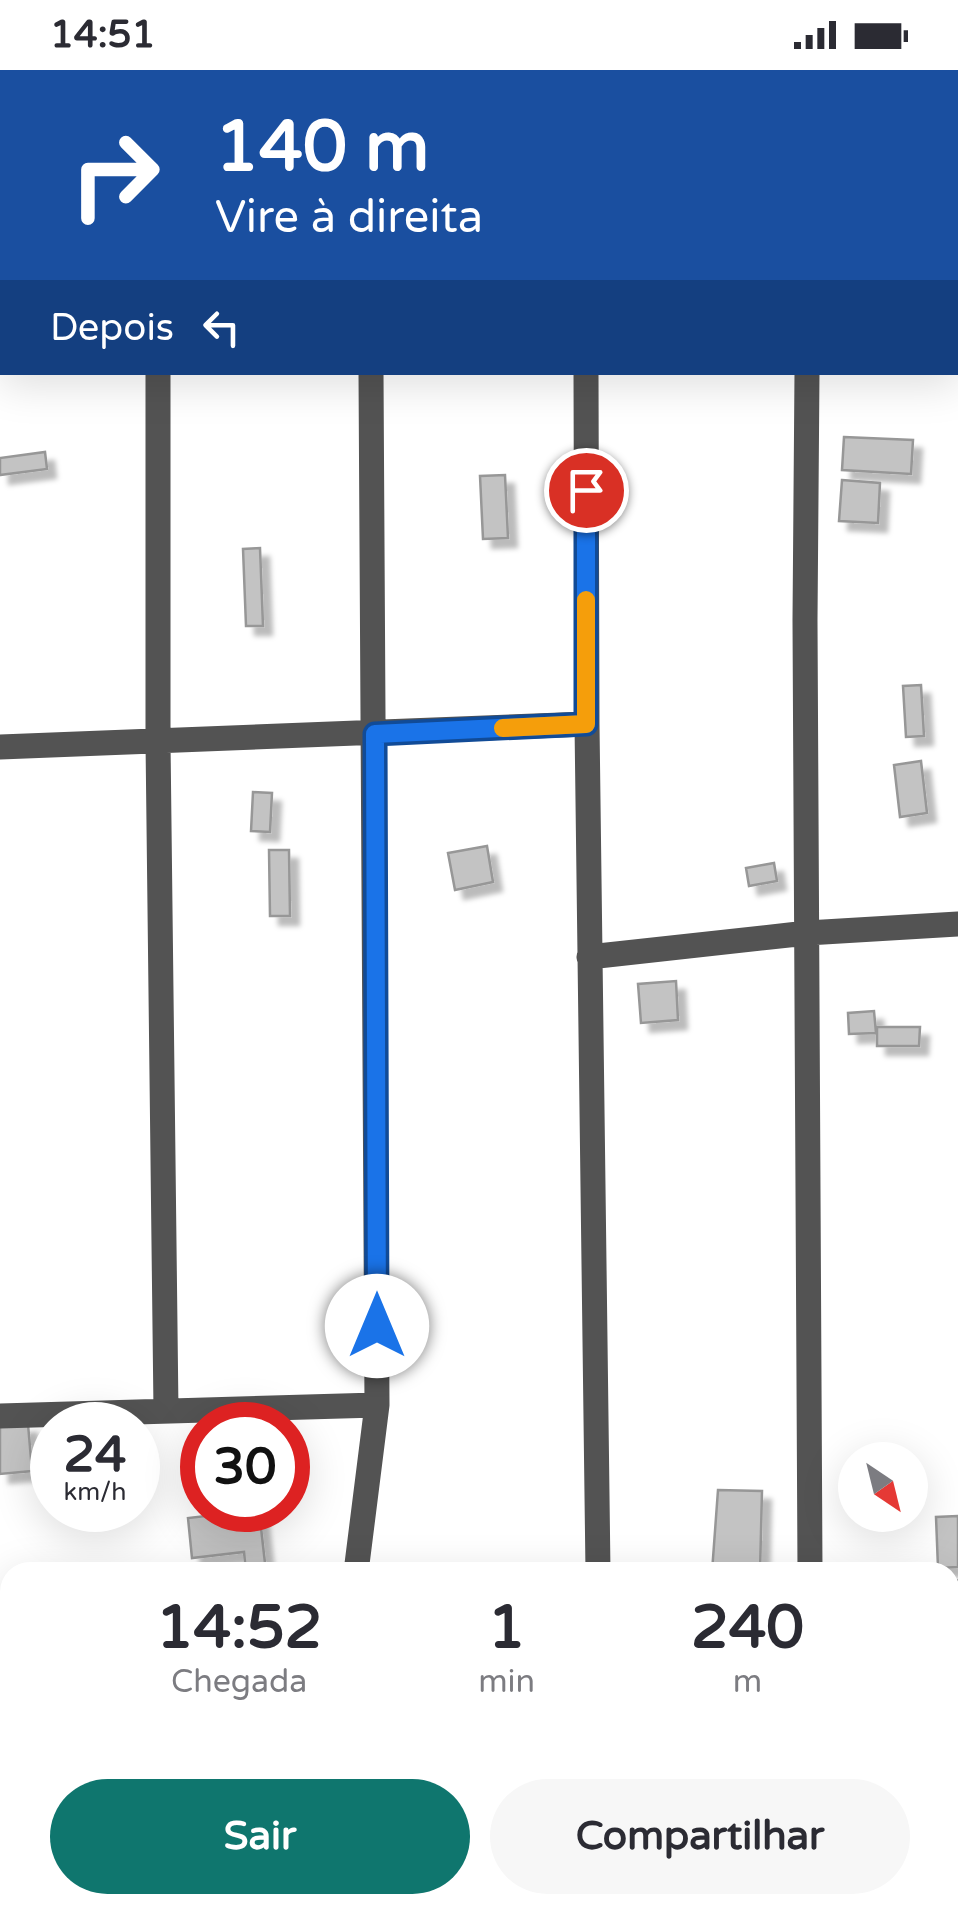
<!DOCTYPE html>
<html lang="pt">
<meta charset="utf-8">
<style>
:root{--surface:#fff;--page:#f7f7f7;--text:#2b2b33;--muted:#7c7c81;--accent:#0f766e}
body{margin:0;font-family:"Varela Round",sans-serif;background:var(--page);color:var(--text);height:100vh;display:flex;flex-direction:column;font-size:38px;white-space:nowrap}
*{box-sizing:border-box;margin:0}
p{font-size:32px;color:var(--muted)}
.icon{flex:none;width:55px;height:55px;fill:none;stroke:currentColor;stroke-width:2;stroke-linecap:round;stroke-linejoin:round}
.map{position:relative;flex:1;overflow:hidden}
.sheet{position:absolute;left:0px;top:1492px;width:960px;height:352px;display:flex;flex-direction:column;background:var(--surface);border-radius:30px 30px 0 0;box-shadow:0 10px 40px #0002}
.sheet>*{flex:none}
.hud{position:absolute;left:0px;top:0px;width:960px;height:305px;box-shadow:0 10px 40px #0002;background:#1a4fa0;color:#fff;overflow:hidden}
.needle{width:65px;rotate:145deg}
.fabs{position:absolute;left:838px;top:1372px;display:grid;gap:20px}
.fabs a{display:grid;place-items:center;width:90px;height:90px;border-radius:50%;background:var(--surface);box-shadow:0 10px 40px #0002;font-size:50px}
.speed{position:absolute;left:30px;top:1332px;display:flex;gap:20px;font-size:50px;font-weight:700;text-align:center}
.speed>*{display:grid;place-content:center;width:130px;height:130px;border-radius:50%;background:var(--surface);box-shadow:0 10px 40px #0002;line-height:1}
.speed small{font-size:25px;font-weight:400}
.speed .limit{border:15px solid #d22;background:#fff;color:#111}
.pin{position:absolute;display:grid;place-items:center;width:85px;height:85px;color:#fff;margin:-42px;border:5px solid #fff;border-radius:50%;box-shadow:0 2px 10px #0007}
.me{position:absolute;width:110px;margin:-55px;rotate:0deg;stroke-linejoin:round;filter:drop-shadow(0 0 8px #0008)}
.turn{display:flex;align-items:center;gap:35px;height:210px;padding:0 50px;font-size:45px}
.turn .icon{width:130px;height:130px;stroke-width:2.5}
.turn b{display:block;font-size:70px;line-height:85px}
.then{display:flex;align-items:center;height:95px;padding:0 50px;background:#0003;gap:20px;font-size:38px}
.eta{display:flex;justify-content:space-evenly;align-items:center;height:170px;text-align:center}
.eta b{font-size:60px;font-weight:800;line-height:70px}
.cta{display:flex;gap:20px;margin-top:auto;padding:20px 50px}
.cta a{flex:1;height:115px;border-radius:60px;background:var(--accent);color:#fff;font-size:40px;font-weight:800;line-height:115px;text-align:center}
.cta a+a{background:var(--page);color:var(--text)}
.status{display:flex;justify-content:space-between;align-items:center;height:70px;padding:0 50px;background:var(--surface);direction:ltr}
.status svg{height:28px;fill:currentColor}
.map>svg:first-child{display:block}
.building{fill:#c3c3c3;stroke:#979797;stroke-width:2.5;filter:url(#shadow)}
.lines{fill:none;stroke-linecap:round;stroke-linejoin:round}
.minor{stroke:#535353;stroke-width:25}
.route-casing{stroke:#114b97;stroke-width:25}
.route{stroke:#1a73e8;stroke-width:18}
.slow{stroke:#f59e0b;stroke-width:18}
</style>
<div class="status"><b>14:51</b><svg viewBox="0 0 49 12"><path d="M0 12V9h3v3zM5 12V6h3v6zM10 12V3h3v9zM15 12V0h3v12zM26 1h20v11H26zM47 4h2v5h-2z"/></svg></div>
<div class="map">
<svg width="958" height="1843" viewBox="0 0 958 1843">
<defs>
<filter id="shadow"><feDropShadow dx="9" dy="9" stdDeviation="2.5" flood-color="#0004"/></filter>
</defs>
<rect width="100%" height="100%" fill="#fff"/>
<!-- building -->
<path class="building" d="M844,367L913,370L911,404L842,400Z
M45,382L47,399L0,405V388Z
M505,405L508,468L483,469L480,406Z
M842,410L880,413L878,453L839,451Z
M260,478L263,556H246L243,479Z
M921,615L924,666L906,667L903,616Z
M921,691L927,743L900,747L894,695Z
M253,722L272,723L270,762L251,761Z
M487,776L493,812L455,820L448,783Z
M269,780H289L290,846H270Z
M774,793L777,811L749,816L746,798Z
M676,911L678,950L641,953L638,914Z
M874,941L876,963L849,964L848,943Z
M877,957H920L919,976H877Z
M28,1354L32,1401L0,1404V1356Z
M718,1420L762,1421L760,1502H712Z
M259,1440L266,1502H246L244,1482L192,1488L188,1448Z
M958,1446V1497L938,1498L936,1447Z
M953,1615H958V1634H953Z
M957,1670H958V1711L952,1710Z
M950,1768H958V1812L950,1811Z
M950,1821H958V1843H922V1835H950Z
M725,1835H741L739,1843H723Z
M811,1835H829V1843H811Z
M831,1835H864L863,1843H831Z"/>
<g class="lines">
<!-- minor -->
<path class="minor" d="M158,0V2
M367,0V2
M585,2V0
M810,2V0
M0,24H2
M158,302V671L166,1341
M586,302L587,654L598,1502
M807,302L805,550L810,1502
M0,677L587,654
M589,887L807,863L958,854
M0,1346L377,1335
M356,1502L377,1335L371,302
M950,1522H958
M0,1552H10
M950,1729H958
M0,1761L10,1760
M326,1843V1835"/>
</g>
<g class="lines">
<defs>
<path id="route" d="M377,1256L375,664L586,654V420"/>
</defs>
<!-- route casing -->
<use href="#route" class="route-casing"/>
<!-- route -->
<use href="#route" class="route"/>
<!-- slow -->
<path class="slow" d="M503,658L586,654V530"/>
</g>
</svg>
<div class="fabs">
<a><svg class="needle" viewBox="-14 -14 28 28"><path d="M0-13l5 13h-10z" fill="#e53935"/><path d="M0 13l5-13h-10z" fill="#7c7c81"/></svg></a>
</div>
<div class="speed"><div>24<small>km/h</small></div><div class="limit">30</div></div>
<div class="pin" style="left:586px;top:420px;background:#d93025"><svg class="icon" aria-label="arrive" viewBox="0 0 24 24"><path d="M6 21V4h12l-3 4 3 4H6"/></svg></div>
<svg class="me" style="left:377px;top:1256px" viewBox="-20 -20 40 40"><circle r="19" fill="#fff"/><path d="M0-13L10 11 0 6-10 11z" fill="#1a73e8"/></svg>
<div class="hud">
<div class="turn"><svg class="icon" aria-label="right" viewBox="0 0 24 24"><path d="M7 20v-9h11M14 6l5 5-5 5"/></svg><div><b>140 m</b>Vire à direita</div></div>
<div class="then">Depois<svg class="icon" aria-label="left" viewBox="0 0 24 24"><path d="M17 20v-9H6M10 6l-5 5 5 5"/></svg></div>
</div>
<section class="sheet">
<div class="eta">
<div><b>14:52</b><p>Chegada</p></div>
<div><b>1</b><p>min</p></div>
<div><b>240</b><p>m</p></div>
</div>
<div class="cta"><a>Sair</a><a>Compartilhar</a></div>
</section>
</div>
